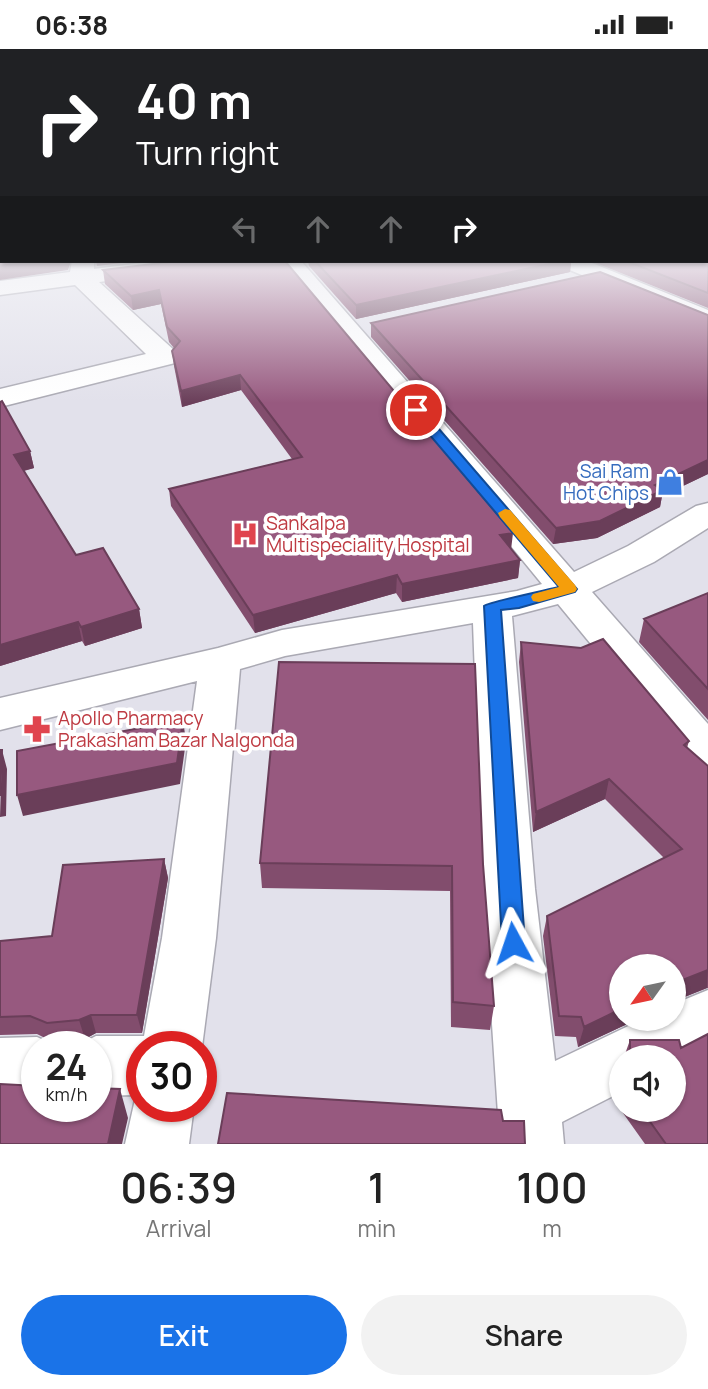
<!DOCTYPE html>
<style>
:root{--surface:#fff;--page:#f2f2f2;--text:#222;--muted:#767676;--accent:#1a73e8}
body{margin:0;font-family:Manrope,sans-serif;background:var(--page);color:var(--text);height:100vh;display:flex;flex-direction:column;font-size:26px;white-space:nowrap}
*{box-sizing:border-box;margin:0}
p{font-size:23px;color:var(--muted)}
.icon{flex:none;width:38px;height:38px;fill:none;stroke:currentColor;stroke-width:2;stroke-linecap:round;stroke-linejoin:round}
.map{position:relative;height:1095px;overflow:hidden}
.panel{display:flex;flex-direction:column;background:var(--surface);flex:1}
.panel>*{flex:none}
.hud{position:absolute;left:0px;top:0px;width:709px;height:214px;box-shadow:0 2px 5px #0004;background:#202124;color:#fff;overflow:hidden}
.needle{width:46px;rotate:237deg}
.controls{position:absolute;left:609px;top:905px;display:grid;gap:14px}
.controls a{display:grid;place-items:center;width:77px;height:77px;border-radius:50%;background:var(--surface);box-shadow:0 2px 5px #0004;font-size:35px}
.speed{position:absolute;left:21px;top:982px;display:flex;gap:14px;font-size:35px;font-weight:700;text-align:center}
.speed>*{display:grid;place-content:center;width:91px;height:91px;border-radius:50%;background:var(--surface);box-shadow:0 2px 5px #0004;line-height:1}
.speed small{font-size:18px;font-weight:400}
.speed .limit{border:10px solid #d22;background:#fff;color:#111}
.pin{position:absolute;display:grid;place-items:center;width:60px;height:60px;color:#fff;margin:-30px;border:4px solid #fff;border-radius:50%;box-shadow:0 2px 7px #0007}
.me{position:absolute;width:77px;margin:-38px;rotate:355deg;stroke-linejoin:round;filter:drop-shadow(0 0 5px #0008)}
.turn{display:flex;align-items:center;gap:24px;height:147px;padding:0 21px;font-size:32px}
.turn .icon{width:91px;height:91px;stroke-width:2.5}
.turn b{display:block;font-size:49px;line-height:60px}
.lanes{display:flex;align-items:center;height:66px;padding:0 21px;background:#0003;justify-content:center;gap:35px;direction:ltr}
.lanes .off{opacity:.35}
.eta{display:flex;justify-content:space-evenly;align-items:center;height:119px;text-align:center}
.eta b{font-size:42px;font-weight:600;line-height:49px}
.cta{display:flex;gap:14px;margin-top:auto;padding:14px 21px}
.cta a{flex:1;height:80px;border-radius:42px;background:var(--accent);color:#fff;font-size:28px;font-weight:600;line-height:80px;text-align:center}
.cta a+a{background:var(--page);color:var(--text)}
.status{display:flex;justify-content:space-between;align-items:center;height:49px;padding:0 35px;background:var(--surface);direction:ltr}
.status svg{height:19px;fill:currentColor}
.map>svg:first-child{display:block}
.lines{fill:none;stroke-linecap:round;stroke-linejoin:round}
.minor-casing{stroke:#aaa9b3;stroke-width:3}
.minor{fill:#fff;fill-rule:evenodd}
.wall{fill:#824d6d}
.shaded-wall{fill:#6a3e59}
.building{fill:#97597f;stroke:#6a3e59;stroke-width:2}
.route{fill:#1a73e8;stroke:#114b97;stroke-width:2}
.slow{fill:#f59e0b}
.labels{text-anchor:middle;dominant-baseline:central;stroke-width:7;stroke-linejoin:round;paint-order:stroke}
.shop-label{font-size:19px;fill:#366cbe;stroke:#fff;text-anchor:end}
.health-label{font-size:19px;fill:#be3a42;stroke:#fff;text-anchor:start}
</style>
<div class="status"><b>06:38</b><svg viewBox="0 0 49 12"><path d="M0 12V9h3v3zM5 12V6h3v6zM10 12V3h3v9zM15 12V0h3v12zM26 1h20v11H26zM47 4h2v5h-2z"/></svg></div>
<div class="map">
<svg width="708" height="1095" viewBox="0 0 708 1095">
<rect width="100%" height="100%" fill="#e2e1eb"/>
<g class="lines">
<defs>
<path id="minor" d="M72,212H94V220L156,212H218L215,217L207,219L99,233L175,302L179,308L175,314L0,358V340L146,305L75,236L0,246V232L70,223Z
M278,212H301L574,523L628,497L696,457L708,454V479L654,513L592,543L708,675V723L692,718L558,555L512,567L535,840L555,1012L643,970H674V955L708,941V998L674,1016V1008H621V1043L562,1073L564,1095H500L483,840L473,574L285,607L240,620L216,889L202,998H142V1057H194L189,1095H125L136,1046L96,1047V998H74L96,987H144L162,889L197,632L0,681V649L218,599L282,581L517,542L542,535Z
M557,212H587L708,261V278L560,217Z
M37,988L59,998H37V1048L0,1049V989Z"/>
</defs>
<!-- minor casing -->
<use href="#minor" class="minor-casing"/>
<!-- minor -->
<use href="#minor" class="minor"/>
</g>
<!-- wall -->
<path class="wall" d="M708,200V259L591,212H707Z
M178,212L511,500L520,511L518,529L402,553L396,544L255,584L171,457L169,440L292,410L241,341L182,358L174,317L172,302L174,299L169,293L161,255L133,261L105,235L103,221Z
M308,212H571L570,223L356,270L309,217Z
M708,266V425L662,447L660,458L597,489L553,495L371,288V274Z
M2,352L30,402L34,419L24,422L76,506L103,499L139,560L142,579L85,597L82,592L0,617V353Z
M708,544V671L639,593L644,570Z
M521,593L689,692L687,699L708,717V939H707L677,951L674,961V917L621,970H638L578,998L576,988L555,987L543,887L547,867L664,809L605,750L533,783L519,613Z
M164,810L168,829L142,984H96L85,990L53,993L37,985L0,986V892L52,887Z
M260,814L483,815L494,957L490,981L451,978L450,842L262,839Z
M630,991L681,999L708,1095H645L613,1050L619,1031L621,1029V1060H674V1008H624Z"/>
<!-- shaded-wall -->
<path class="shaded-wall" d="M35,212H71L68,221L0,231V217Z
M96,212H138L97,217Z
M563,212H571L570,223L356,270V256Z
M159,241L161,255L133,261L131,247Z
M240,326L241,341L182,358L181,342Z
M30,402L34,419L18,423L14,406Z
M708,411V425L662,447L660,458L597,489L553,495L556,479L655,436Z
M513,484L511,501L500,486Z
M520,511L518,529L402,553V535Z
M397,526L396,544L255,584L253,566Z
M139,560L142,579L85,597L81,578Z
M78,573L82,592L0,617V596Z
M183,671L186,692L180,735L23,767L17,746Z
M2,701L7,720L6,767L0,768Z
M609,730L605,750L533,783L536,763Z
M164,810L168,829L142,984L137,966Z
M708,921L707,939L677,951L680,932Z
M621,960V970H638L578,998L584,978Z
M91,966L96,984L85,990L79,971Z
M120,1040L128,1069L122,1095H108Z"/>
<!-- building -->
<path class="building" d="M0,200H2V212H35L0,217Z
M707,200H708V244L626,212H707Z
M178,212H285L513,484L500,486L520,511L402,535L397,526L253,566L169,440L302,408L240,326L181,342L172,302L180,292L167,278L159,241L131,247L103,221Z
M315,212H563L356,256Z
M600,223L708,266V411L655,436L663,441L600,472L556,479L371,274Z
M2,352L30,402L14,406L76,506L103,499L139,560L81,578L78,573L0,596V353Z
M708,544V640L644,570Z
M603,590L689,692L684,696L708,717V921L680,932L678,947H674V917H621V960L584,978L581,968L559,967L547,867L682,800L609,730L536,763L521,593L581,599Z
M279,613L475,615L483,815L494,957L453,953L452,817L260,814Z
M183,671L177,714L17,746V702Z
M0,701H2L0,747Z
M164,810L137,966H91L79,971L47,974L30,967L0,968V892L52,887L63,816Z
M708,985V1095H666L641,1060H674V1008H630V991H679L681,999Z
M0,1035L37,1037V1057H96V1039L120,1040L108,1095H0Z
M227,1044L501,1061L503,1072H524L525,1095H218Z"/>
<!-- sky -->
<linearGradient id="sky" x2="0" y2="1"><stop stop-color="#7cc3ec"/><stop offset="0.56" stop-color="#f2f2f6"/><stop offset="1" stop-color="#f2f2f6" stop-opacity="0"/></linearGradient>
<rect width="708" height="354" fill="url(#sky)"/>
<!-- route -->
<path class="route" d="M416,357L420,358L577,540L575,543L519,559L501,561L525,894L521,901L513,904L505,901L502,894L484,557C488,553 547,541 559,538L411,364V358Z"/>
<!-- slow -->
<path class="slow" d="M505,460L510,461L575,536L577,540L575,543L539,553L533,552L531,548L533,545L559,538L500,468L498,464Z"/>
<!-- icons -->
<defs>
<symbol id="shop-bare" viewBox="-9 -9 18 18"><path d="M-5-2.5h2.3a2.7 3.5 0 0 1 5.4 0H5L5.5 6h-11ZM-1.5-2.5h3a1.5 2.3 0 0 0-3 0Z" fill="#3f7fe0" stroke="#fff" stroke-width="2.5" paint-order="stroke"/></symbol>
<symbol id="hospital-bare" viewBox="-9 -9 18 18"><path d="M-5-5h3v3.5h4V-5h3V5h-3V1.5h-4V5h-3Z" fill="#e0444e" stroke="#fff" stroke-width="2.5" paint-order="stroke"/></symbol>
<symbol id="pharmacy-bare" viewBox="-9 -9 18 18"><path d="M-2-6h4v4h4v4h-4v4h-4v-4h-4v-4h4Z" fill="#e0444e" stroke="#fff" stroke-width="2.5" paint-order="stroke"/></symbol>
</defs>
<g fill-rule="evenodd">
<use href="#shop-bare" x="651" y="414" width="38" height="38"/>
<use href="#hospital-bare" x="226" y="466" width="38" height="38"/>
<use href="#pharmacy-bare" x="18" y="661" width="38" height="38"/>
</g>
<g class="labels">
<!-- shop labels -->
<g class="shop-label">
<text x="649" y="422">Sai Ram<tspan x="649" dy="22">Hot Chips</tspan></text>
</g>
<!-- health labels -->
<g class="health-label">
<text x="266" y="474">Sankalpa<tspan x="266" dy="22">Multispeciality Hospital</tspan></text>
<text x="58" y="669">Apollo Pharmacy<tspan x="58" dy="22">Prakasham Bazar Nalgonda</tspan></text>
</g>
</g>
</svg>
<div class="controls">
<a><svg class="needle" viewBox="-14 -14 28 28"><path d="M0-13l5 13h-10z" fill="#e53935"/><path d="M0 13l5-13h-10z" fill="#767676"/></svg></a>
<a><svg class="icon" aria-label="sound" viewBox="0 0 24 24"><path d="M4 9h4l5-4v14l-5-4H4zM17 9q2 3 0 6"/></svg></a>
</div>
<div class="speed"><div>24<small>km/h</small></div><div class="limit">30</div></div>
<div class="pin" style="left:416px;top:361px;background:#d93025"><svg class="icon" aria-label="arrive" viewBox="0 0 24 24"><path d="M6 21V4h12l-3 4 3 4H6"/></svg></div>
<svg class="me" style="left:513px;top:894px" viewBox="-20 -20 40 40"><path d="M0-17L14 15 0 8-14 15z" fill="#1a73e8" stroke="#fff" stroke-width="4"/></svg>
<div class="hud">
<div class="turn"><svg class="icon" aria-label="right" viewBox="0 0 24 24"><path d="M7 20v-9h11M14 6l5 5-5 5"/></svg><div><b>40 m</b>Turn right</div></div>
<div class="lanes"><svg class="icon off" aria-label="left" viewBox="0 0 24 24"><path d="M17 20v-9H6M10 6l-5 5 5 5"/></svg><svg class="icon off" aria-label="ahead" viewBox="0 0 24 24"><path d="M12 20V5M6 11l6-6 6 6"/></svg><svg class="icon off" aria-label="ahead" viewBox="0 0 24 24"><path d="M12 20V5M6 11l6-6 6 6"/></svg><svg class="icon" aria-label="right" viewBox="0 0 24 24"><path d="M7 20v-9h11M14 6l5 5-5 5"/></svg></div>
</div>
</div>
<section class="panel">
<div class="eta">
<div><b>06:39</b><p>Arrival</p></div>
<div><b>1</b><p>min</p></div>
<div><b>100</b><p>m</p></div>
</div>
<div class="cta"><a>Exit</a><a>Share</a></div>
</section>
